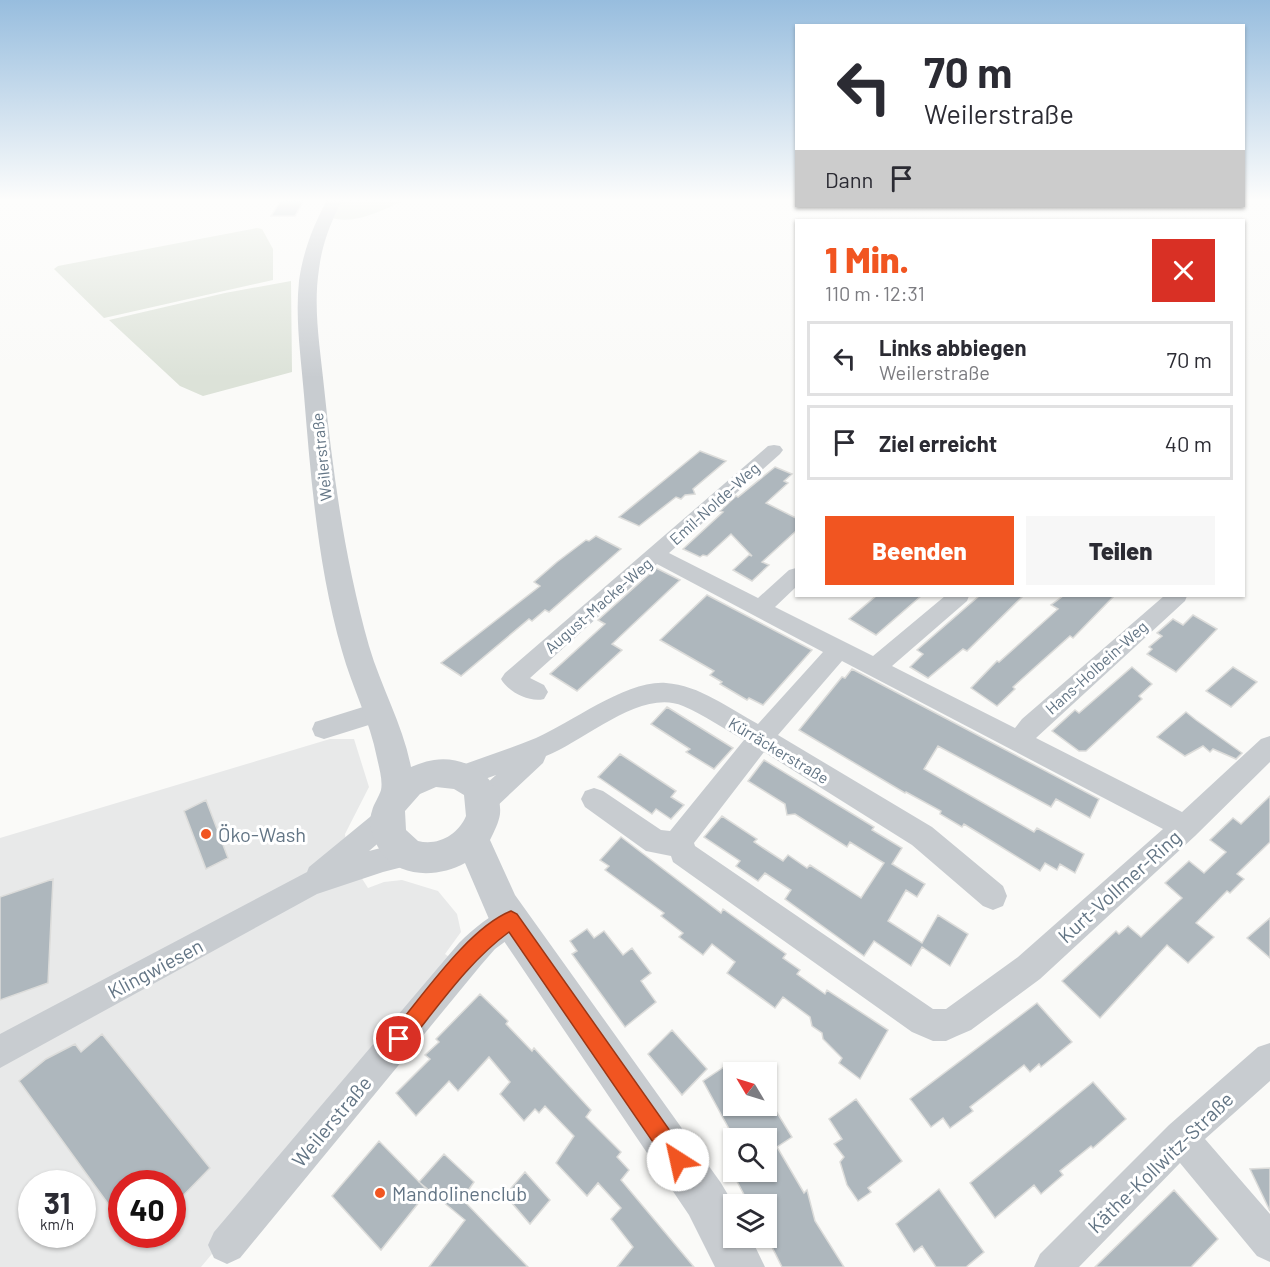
<!DOCTYPE html>
<html lang="de">
<meta charset="utf-8">
<style>
:root{--surface:#fff;--page:#f7f7f7;--text:#2b2b33;--muted:#7c7c81;--line:#e1e1e2;--accent:#f15521}
body{margin:0;font-family:Barlow,sans-serif;background:var(--page);color:var(--text);height:100vh;display:flex;flex-direction:column;font-size:22px;white-space:nowrap}
*{box-sizing:border-box;margin:0}
p{font-size:20px;color:var(--muted)}
.icon{flex:none;width:33px;height:33px;fill:none;stroke:currentColor;stroke-width:2;stroke-linecap:round;stroke-linejoin:round}
.map{position:relative;flex:1;overflow:hidden}
.details{position:absolute;left:795px;top:219px;width:450px;height:378px;display:flex;flex-direction:column;background:var(--surface);border-radius:0px;box-shadow:0 2px 4px #0004}
.details>*{flex:none}
.hud{position:absolute;left:795px;top:24px;width:450px;height:183px;border-radius:0px;box-shadow:0 2px 4px #0004;background:#fff;color:var(--text);overflow:hidden}
.needle{width:39px;rotate:308deg}
.buttons{position:absolute;left:723px;top:1062px;display:grid;gap:12px}
.buttons a{display:grid;place-items:center;width:54px;height:54px;border-radius:0px;background:var(--surface);box-shadow:0 2px 4px #0004;font-size:30px}
.speed{position:absolute;left:18px;top:1170px;display:flex;gap:12px;font-size:30px;font-weight:700;text-align:center}
.speed>*{display:grid;place-content:center;width:78px;height:78px;border-radius:50%;background:var(--surface);box-shadow:0 2px 4px #0004;line-height:1}
.speed small{font-size:15px;font-weight:400}
.speed .limit{border:9px solid #d22;background:#fff;color:#111}
.pin{position:absolute;display:grid;place-items:center;width:51px;height:51px;color:#fff;margin:-26px;border:3px solid #fff;border-radius:50%;box-shadow:0 2px 6px #0007}
.me{position:absolute;width:66px;margin:-33px;rotate:325deg;stroke-linejoin:round;filter:drop-shadow(0 0 4px #0008)}
.turn{display:flex;align-items:center;gap:21px;height:126px;padding:0 30px;font-size:27px}
.turn .icon{width:78px;height:78px;stroke-width:2.5}
.turn b{display:block;font-size:42px;line-height:51px}
.then{display:flex;align-items:center;height:57px;padding:0 30px;background:#0003;gap:12px;font-size:22px}
.round{display:grid;place-items:center;flex:none;width:63px;height:63px;border-radius:0px;background:var(--page)}
.headline{display:flex;align-items:center;justify-content:space-between;height:102px;padding:0 30px}
h1{font-size:36px;font-weight:800;line-height:45px;color:var(--accent)}
.primary-button{display:flex;gap:12px;margin-top:auto;padding:12px 30px}
.primary-button a{flex:1;height:69px;border-radius:0px;background:var(--accent);color:#fff;font-size:24px;font-weight:800;line-height:69px;text-align:center}
.primary-button a+a{background:var(--page);color:var(--text)}
ul{padding:0;list-style:none}
li{display:flex;align-items:center;gap:18px;height:75px;margin:0 12px 9px;padding:0 18px;border:3px solid var(--line);border-radius:0px}
li div{flex:1}
li b{display:block;font-size:22px}
li em{font-style:normal}
.map>svg:first-child{display:block}
.built{fill:#e8e9e9;fill-rule:evenodd}
.green{fill:#dce2d8}
.building{fill:#aeb7bd;stroke:#dcdcda;stroke-width:1.5}
.lines{fill:none;stroke-linecap:round;stroke-linejoin:round}
.minor{fill:#c8ccd0;fill-rule:evenodd}
.tertiary{fill:#c8ccd0;fill-rule:evenodd}
.route{fill:#f15521;stroke:#9d3715;stroke-width:1.5}
.poi-dot{fill:#f15521;stroke:#fff;stroke-width:2}
.labels{text-anchor:middle;dominant-baseline:central;stroke-width:6;stroke-linejoin:round;paint-order:stroke}
.street-label{font-size:16px;fill:#637585;stroke:#fff}
.near-poi-label{font-size:20px;fill:#637585;stroke:#fff;text-anchor:start}
.near-street-label{font-size:20px;fill:#637585;stroke:#fff}
</style>
<div class="map">
<svg width="1270" height="1267" viewBox="0 0 1270 1267">
<rect width="100%" height="100%" fill="#fafaf8"/>
<!-- built -->
<path class="built" d="M330,739H354L369,787L345,834L347,855L368,888L384,882L402,880L438,891L457,914L461,932L445,954L456,962L201,1267H0V838ZM32,1184H82V1234H32ZM122,1184H172V1234H122Z"/>
<!-- green -->
<path class="green" d="M339,200H406C384,209 356,225 332,218Z
M257,228L262,229L273,249V280L104,318L54,269L58,266Z
M291,281L292,372L203,396L180,386L109,320L225,293Z"/>
<!-- building -->
<path class="building" d="M281,200H304L295,216H271Z
M700,451L726,461L693,489L695,494L685,495L681,499L676,497L639,526L619,517Z
M775,467L792,474L784,481L788,483L766,503L796,518V531L762,562L769,565L752,581L733,570L749,555L752,556L731,534L707,556L703,555L700,557L683,549L723,512L720,511L736,496L738,497Z
M596,536L621,549L549,612L545,610L532,621L529,619L461,676L441,663L540,586L534,582L557,562L586,540L589,541Z
M656,568L680,580L612,644L622,650L577,691L550,674L605,624L598,620Z
M707,595L812,650L763,705L749,698L747,700L720,684L722,682L710,675L714,671L660,640Z
M876,596H921L876,635L849,619Z
M979,596H1023L967,651L963,649L928,678L910,667L923,654L917,650Z
M1063,596H1114L1073,638L1070,636L1013,687L1015,689L997,706L971,688L997,661L999,662L1058,609L1051,605Z
M1193,615L1217,629L1176,672L1147,654L1152,649L1149,647L1162,636L1157,633L1173,619L1183,625Z
M1132,667L1152,684L1139,696L1142,699L1086,751H1079L1052,731L1075,710L1079,713Z
M1233,667L1257,682L1231,707L1206,691Z
M852,669L1099,799L1090,818L1056,799L1051,807L938,746L924,769L1034,832L1037,828L1084,854L1075,873L1060,864L1057,870L1045,863L1040,871L982,835L964,824L962,827L940,814L941,811L906,792L905,793L799,730L842,677L845,678Z
M667,707L733,748L714,769L686,752L690,749L651,724Z
M1186,712L1196,720L1242,753L1236,759L1213,749L1210,752L1203,746L1185,756L1157,737Z
M620,754L676,791L671,797L684,805L671,819L656,809L652,814L598,777Z
M764,760L874,827L872,830L902,848L892,864L925,884L917,897L906,890L888,921L922,943L938,915L968,934L950,966L922,947L911,966L874,941L864,956L785,899L791,890L765,873L758,881L736,866L740,861L704,837L722,816L757,839L754,842L783,861L788,855L807,868L810,865L861,898L884,863L850,842L847,847L795,814L787,815L785,804L748,781Z
M1270,796V842L1237,874L1244,879L1230,893L1227,891L1196,923L1214,937L1188,963L1167,945L1100,1018L1062,981L1116,931L1119,934L1128,926L1141,937L1182,898L1165,883L1189,861L1204,873L1226,852L1210,840L1233,818L1241,824Z
M206,800L228,858L206,869L184,811Z
M621,837L721,913L723,909L786,954L783,958L800,970L797,974L825,994L827,990L888,1030L860,1079L839,1063L842,1058L823,1039L822,1033L812,1026L810,1017L783,997L775,1008L727,973L735,962L712,944L703,955L679,937L683,933L661,916L664,913L605,870L609,866L600,860Z
M53,879L48,983L0,1000V897Z
M1270,918V958L1247,938Z
M587,929L594,938L604,931L623,955L632,948L651,973L641,981L656,1002L625,1027L572,954L577,951L570,941Z
M480,994L508,1021L506,1024L532,1051L534,1048L591,1110L586,1117L621,1152L617,1157L629,1170L621,1180L694,1267H617L633,1247L611,1219L621,1208L598,1183L587,1196L556,1163L574,1136L545,1106L539,1113L535,1109L524,1121L500,1094L510,1082L489,1057L458,1091L449,1081L416,1116L396,1093L430,1059L425,1055L439,1042L436,1039Z
M1037,1003L1072,1042L1041,1067L1039,1064L1030,1072L1024,1065L970,1107L973,1111L950,1128L943,1118L931,1127L910,1099Z
M672,1030L707,1069L682,1095L648,1054Z
M102,1034L210,1168L172,1207V1184H122V1223L19,1081L46,1059L75,1044L81,1052Z
M727,1065L734,1076V1106H773L792,1137L777,1147L804,1193L807,1190L815,1221L844,1267H782L766,1235V1204H749L732,1172H766V1138H734L703,1081Z
M1093,1082L1126,1119L1093,1148L1091,1146L1060,1171L1063,1175L1041,1194L1034,1185L995,1218L970,1183Z
M856,1099L902,1161L868,1188L871,1192L858,1201L847,1185L840,1162L844,1157L834,1144L842,1139L829,1119Z
M379,1141L428,1191L381,1250L332,1196Z
M444,1154L474,1182L462,1199L528,1267H429L465,1220L419,1182Z
M1270,1168V1211L1250,1169Z
M525,1172L550,1200L530,1224L505,1195Z
M939,1189L984,1252L966,1267H936L922,1246L914,1252L896,1224Z
M1174,1190L1218,1239L1191,1267H1095Z"/>
<g class="lines">
<!-- minor -->
<path class="minor" d="M774,445L780,446L783,450L780,454L669,553L758,598L789,570L796,568V587L775,607L873,656L945,596H969L967,601L892,666L1015,728L1022,719L1164,596H1187L1185,601L1036,738L1182,812L1261,739L1270,736V762L1195,836L1040,979L971,1030L957,1036L946,1041H933L912,1032L673,862L671,856L646,851L585,807L581,799L585,791L594,788L603,791L661,830L670,831L744,740C724,729 704,715 683,706C641,688 585,741 546,756L543,763L494,809L485,812L476,809L472,801L476,793L496,775L463,787L454,784L450,776L454,768C481,758 509,749 536,738C573,722 626,680 666,683C699,685 730,709 758,724L823,652L657,564L530,678L544,685L548,692L544,699C530,703 508,692 501,679L505,673L768,446ZM842,661L1163,829L1018,957L946,1009H933L695,846L694,843L764,752L912,845L983,906L993,910L1003,906L1007,896L1003,886L932,827L778,735Z
M379,702L388,705L391,712L388,719L324,739L315,736L312,729L315,722Z
M386,808L396,812L400,820L396,828L369,851L408,841L418,845L422,854L418,863L383,872L317,894L0,1068V1034L307,872L309,867L376,812Z
M511,906L521,910L526,920L521,930L495,949L481,965L240,1258L227,1264L214,1258L208,1245L214,1232L459,943C474,928 491,914 511,906Z
M1270,1043V1081L1205,1139L1270,1214V1262L1257,1256L1180,1163L1079,1267H1034L1040,1254L1169,1125L1258,1047Z"/>
<!-- tertiary -->
<path class="tertiary" d="M327,200H342C331,222 322,244 319,269C313,308 320,347 324,387C333,474 345,561 369,646C381,687 403,725 411,767C419,764 426,761 434,760C467,755 503,778 500,814C499,822 494,832 490,840L515,895L721,1183L734,1205V1238H751L765,1267H715L689,1215L489,919L465,863C440,877 401,879 382,853C374,842 367,825 372,811C374,803 379,797 381,790C383,781 379,767 377,758C370,721 352,687 342,651C318,568 311,480 304,395C301,357 295,319 299,281C303,252 313,226 327,200ZM436,787L454,789L464,795L466,816C458,835 438,846 418,841L406,830L405,811L420,794Z"/>
</g>
<!-- sky -->
<linearGradient id="sky" x2="0" y2="1"><stop stop-color="#97bdde"/><stop offset="0.53" stop-color="#fdfdfc"/><stop offset="1" stop-color="#fdfdfc" stop-opacity="0"/></linearGradient>
<rect width="1270" height="378" fill="url(#sky)"/>
<!-- route -->
<path class="route" d="M511,911L517,914L685,1152L688,1160L685,1167L678,1170L670,1167L509,932C468,962 438,1007 406,1046L399,1049L392,1046L389,1039L392,1032C422,997 468,928 511,911Z"/>
<!-- markers -->
<g class="poi-dot">
<circle cx="206" cy="834" r="6"/>
<circle cx="380" cy="1193" r="6"/>
</g>
<g class="labels">
<!-- street labels -->
<g class="street-label">
<text transform="translate(321 457) rotate(-96)">Weilerstraße</text>
<text transform="translate(714 503) rotate(-42)">Emil-Nolde-Weg</text>
<text transform="translate(598 605) rotate(-41)">August-Macke-Weg</text>
<text transform="translate(1096 667) rotate(-42)">Hans-Holbein-Weg</text>
<text transform="translate(779 750) rotate(31)">Kürräckerstraße</text>
</g>
<!-- near-poi labels -->
<g class="near-poi-label">
<text x="218" y="834">Öko-Wash</text>
<text x="392" y="1193">Mandolinenclub</text>
</g>
<!-- near-street labels -->
<g class="near-street-label">
<text transform="translate(1119 886) rotate(-42)">Kurt-Vollmer-Ring</text>
<text transform="translate(155 968) rotate(-28)">Klingwiesen</text>
<text transform="translate(331 1121) rotate(-50)">Weilerstraße</text>
<text transform="translate(1160 1162) rotate(-44)">Käthe-Kollwitz-Straße</text>
</g>
</g>
</svg>
<div class="buttons">
<a><svg class="needle" viewBox="-14 -14 28 28"><path d="M0-13l5 13h-10z" fill="#e53935"/><path d="M0 13l5-13h-10z" fill="#7c7c81"/></svg></a>
<a><svg class="icon" aria-label="search" viewBox="0 0 24 24"><circle cx="10" cy="10" r="6"/><path d="M15 15l6 6"/></svg></a>
<a><svg class="icon" aria-label="layers" viewBox="0 0 24 24"><path d="M12 4l9 5-9 5-9-5zM3 14l9 5 9-5"/></svg></a>
</div>
<div class="speed"><div>31<small>km/h</small></div><div class="limit">40</div></div>
<div class="pin" style="left:399px;top:1039px;background:#d93025"><svg class="icon" aria-label="arrive" viewBox="0 0 24 24"><path d="M6 21V4h12l-3 4 3 4H6"/></svg></div>
<svg class="me" style="left:678px;top:1160px" viewBox="-20 -20 40 40"><circle r="19" fill="#fff"/><path d="M0-13L10 11 0 6-10 11z" fill="#f15521"/></svg>
<div class="hud">
<div class="turn"><svg class="icon" aria-label="left" viewBox="0 0 24 24"><path d="M17 20v-9H6M10 6l-5 5 5 5"/></svg><div><b>70 m</b>Weilerstraße</div></div>
<div class="then">Dann<svg class="icon" aria-label="arrive" viewBox="0 0 24 24"><path d="M6 21V4h12l-3 4 3 4H6"/></svg></div>
</div>
<section class="details">
<div class="headline"><div><h1>1 Min.</h1><p>110 m · 12:31</p></div><a class="round" style="background:#d93025;color:#fff"><svg class="icon" aria-label="close" viewBox="0 0 24 24"><path d="M6 6l12 12M18 6L6 18"/></svg></a></div>
<ul>
<li><svg class="icon" aria-label="left" viewBox="0 0 24 24"><path d="M17 20v-9H6M10 6l-5 5 5 5"/></svg><div><b>Links abbiegen</b><p>Weilerstraße</p></div><em>70 m</em></li>
<li><svg class="icon" aria-label="arrive" viewBox="0 0 24 24"><path d="M6 21V4h12l-3 4 3 4H6"/></svg><div><b>Ziel erreicht</b></div><em>40 m</em></li>
</ul>
<div class="primary-button"><a>Beenden</a><a>Teilen</a></div>
</section>
</div>
